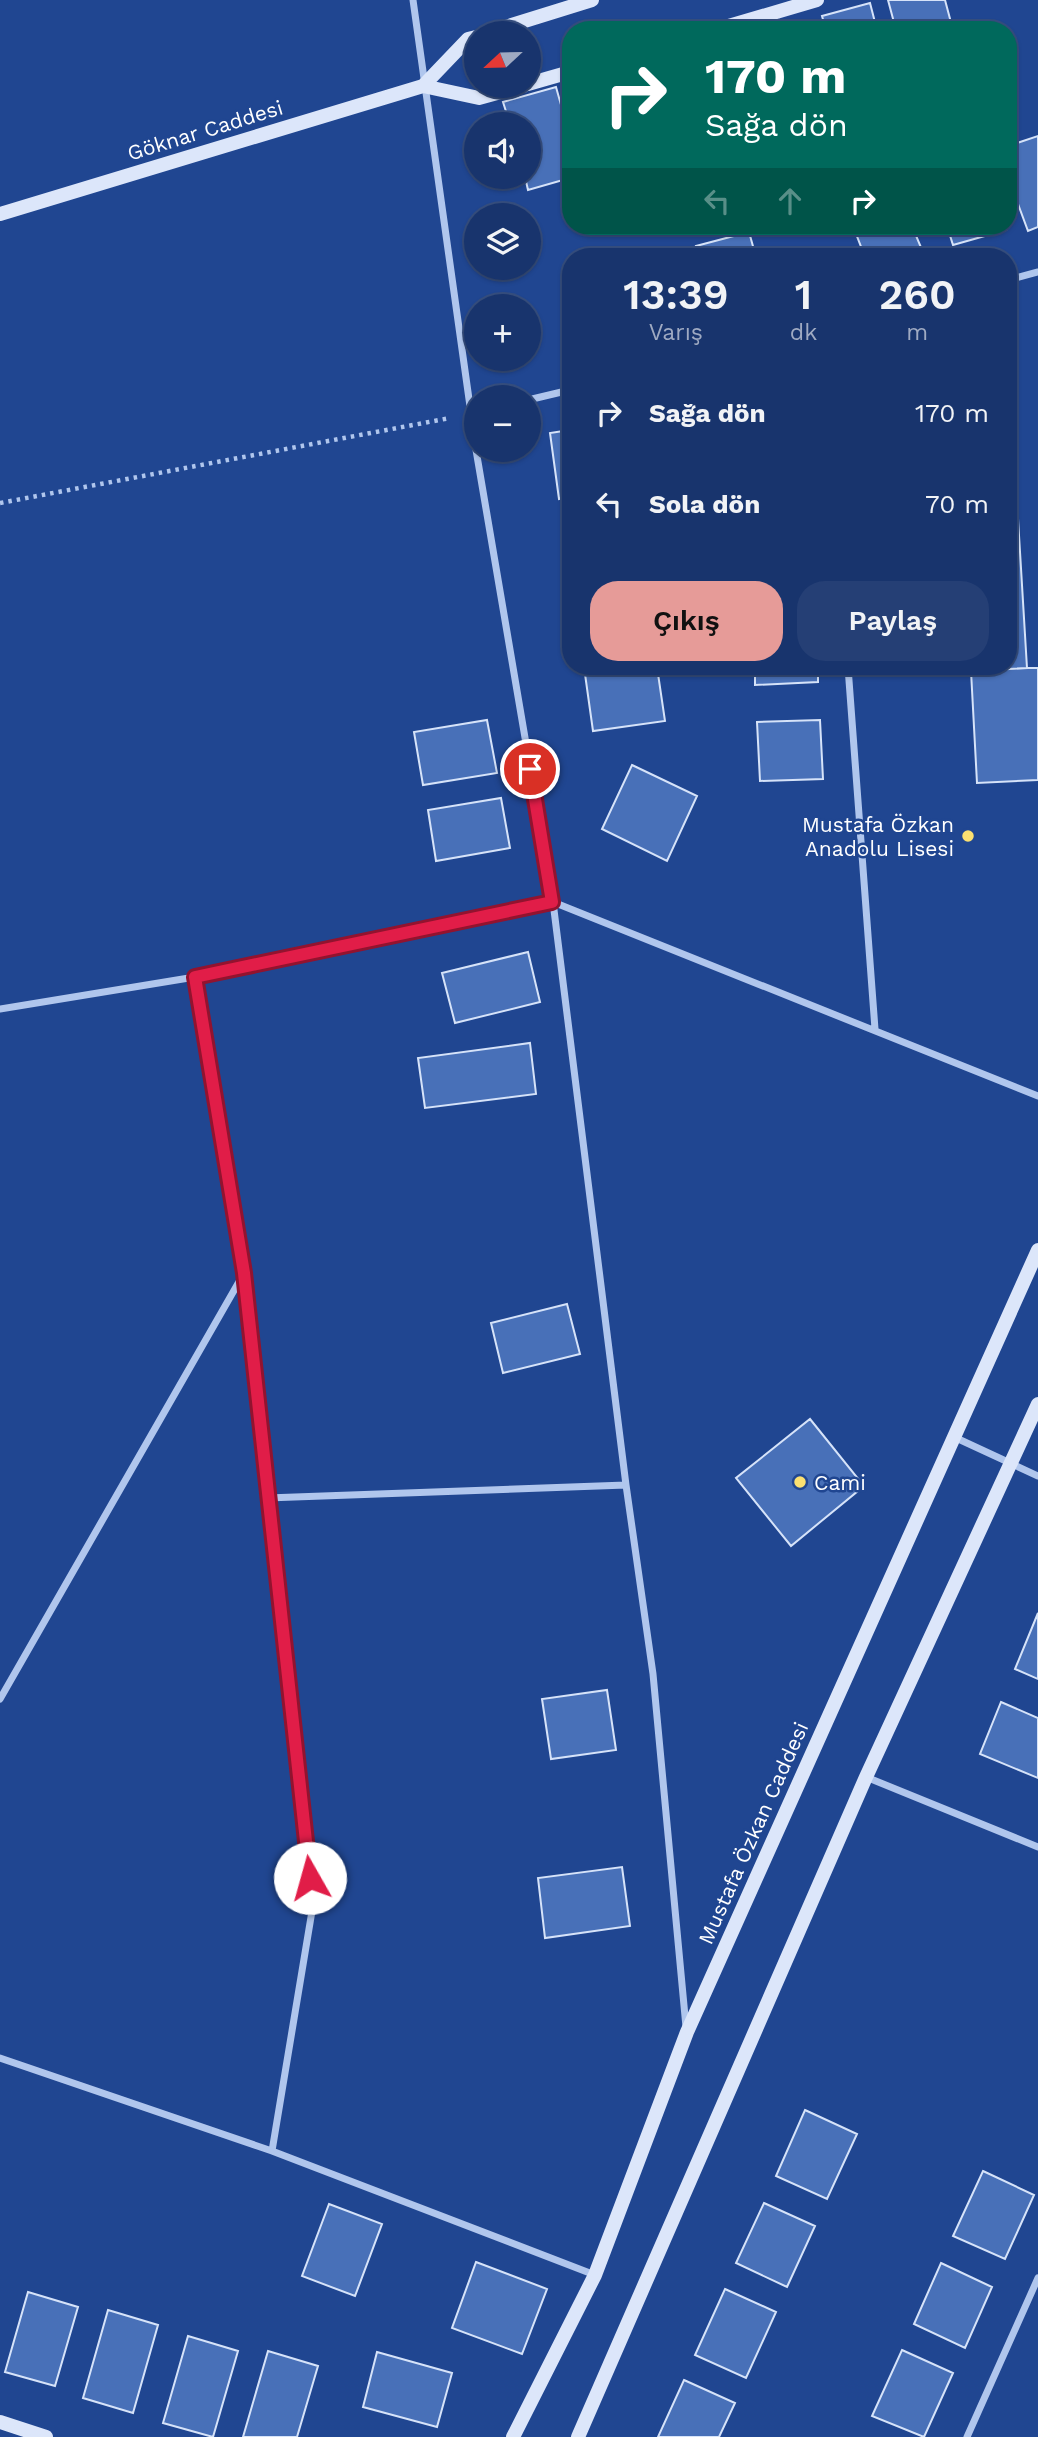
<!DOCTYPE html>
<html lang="tr">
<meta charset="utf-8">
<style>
:root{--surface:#18346d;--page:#253f75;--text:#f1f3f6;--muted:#9faac2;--line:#364f80;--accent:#e69b98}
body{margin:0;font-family:"Work Sans",sans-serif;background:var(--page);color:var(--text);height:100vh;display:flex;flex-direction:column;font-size:26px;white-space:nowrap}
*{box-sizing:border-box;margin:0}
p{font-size:23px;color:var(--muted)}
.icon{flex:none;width:38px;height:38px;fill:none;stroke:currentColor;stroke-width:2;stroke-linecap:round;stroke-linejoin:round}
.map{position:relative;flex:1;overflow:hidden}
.sheet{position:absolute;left:562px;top:248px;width:455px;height:427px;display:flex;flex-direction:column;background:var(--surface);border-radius:28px;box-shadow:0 2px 5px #0004,0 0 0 2px var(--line)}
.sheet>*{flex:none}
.banner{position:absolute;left:562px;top:21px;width:455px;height:214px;border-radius:28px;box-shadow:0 2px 5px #0004,0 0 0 2px var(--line);background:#00695c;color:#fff;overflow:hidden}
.needle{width:46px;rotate:248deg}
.fabs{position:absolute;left:464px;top:21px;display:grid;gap:14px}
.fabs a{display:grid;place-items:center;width:77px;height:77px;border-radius:50%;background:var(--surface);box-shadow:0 2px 5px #0004,0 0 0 2px var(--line);font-size:35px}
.pin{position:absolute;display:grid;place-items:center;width:60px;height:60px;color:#fff;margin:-30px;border:4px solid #fff;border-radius:50%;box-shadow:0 2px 7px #0007}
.me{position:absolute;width:77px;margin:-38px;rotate:353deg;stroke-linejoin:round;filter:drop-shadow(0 0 5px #0008)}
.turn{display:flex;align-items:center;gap:24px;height:147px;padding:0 28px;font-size:32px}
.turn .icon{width:91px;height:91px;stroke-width:2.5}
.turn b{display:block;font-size:49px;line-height:60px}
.lanes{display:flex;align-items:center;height:66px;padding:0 28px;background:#0003;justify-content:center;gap:35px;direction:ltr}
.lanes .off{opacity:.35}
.eta{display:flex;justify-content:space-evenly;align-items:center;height:119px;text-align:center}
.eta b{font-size:42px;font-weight:600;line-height:49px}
.action{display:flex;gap:14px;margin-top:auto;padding:14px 28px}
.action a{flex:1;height:80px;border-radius:28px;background:var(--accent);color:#111;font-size:28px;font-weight:600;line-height:80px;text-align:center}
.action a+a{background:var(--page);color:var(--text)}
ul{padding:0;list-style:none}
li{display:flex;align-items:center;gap:21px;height:91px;padding:0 28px}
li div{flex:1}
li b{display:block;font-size:26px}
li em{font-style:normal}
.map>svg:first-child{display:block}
.building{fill:#4870b8;stroke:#d6e3f9;stroke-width:2}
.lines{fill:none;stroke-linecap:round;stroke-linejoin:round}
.path{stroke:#b0c6ed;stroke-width:4.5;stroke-dasharray:3.5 5;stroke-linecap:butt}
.street{stroke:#b0c6ed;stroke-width:7}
.secondary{stroke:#dce6fa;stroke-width:14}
.route-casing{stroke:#92132f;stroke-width:18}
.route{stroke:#e11d48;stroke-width:12}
.poi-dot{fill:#fbe071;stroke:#204691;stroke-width:2.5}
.labels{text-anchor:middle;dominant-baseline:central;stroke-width:5;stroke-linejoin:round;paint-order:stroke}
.street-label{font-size:21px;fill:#fff;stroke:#204691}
.poi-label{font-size:21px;fill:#fff;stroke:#204691;text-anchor:end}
</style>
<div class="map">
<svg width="1038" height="2437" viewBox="0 0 1038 2437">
<rect width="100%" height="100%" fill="#204691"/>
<!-- building -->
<path class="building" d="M888,0H945L953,30H896Z
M870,3L877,30H826L822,16Z
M779,20L783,30H753Z
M556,87L570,137V178L528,190L525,177H528V124H510L503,102Z
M1038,136V227L1028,231L1008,177V146Z
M853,226H912L925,257H865Z
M947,226H1005L1006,230L953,245Z
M749,232L756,257H699L696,246Z
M660,247L661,257H605V252Z
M570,430V497L559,499L550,433Z
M1008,502H1017L1027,668L945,673V667H1008Z
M570,537V577L565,538Z
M584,667H657L665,721L593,731Z
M755,667H818V682L755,685Z
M1027,668H1038V780L977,783L971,671Z
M487,720L497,773L423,785L414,732Z
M820,720L823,779L760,781L757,722Z
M632,765L697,796L667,861L602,829Z
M501,798L510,848L436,861L428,810Z
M528,952L540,1002L455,1023L442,973Z
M530,1043L536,1094L425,1108L418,1058Z
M567,1304L580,1354L503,1373L491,1323Z
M810,1419L864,1486L791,1546L736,1478Z
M1038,1613V1679L1015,1669Z
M607,1690L616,1750L551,1759L542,1699Z
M1001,1702L1038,1718V1778L980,1754Z
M622,1867L630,1926L545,1938L538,1878Z
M805,2110L857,2134L827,2199L776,2176Z
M983,2171L1034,2195L1005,2259L953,2236Z
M764,2203L815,2226L787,2287L736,2263Z
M329,2204L382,2224L355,2296L302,2276Z
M476,2262L547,2289L522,2354L452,2328Z
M941,2263L992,2287L965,2348L914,2324Z
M725,2289L776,2312L746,2378L695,2355Z
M28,2292L78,2307L55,2386L5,2372Z
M108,2310L158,2325L133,2413L83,2398Z
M188,2336L238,2351L213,2437L163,2423Z
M902,2350L953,2373L924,2437L872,2416Z
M268,2351L318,2366L297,2437H243Z
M377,2352L452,2373L437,2427L363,2407Z
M684,2380L735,2403L719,2437H658Z"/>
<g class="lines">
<!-- path -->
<path class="path" d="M0,503L450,418"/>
<!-- street -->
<path class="street" d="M413,0L476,449
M1008,280L1038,272
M528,400L570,390
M476,450L553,902L626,1485L653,1674L686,2027
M848,667L875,1029
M0,1009L195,977L553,902L1038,1096
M244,1273L313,1905L272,2151
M954,1437L1038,1476
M267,1498L626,1485
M0,1699L244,1273L195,977
M866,1777L1038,1847
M0,2058L272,2151L595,2275
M967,2437L1038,2278"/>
<!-- secondary -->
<path class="secondary" d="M715,30L817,0
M486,33L592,0
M528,84L570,72
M423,86L479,98L523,86
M0,214L423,86L468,39L476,37
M0,2422L46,2437
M513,2437L595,2275L687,2032L1038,1250
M578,2437L866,1777L1038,1404"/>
</g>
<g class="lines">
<defs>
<path id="route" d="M310,1878L244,1273L195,977L552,902L530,769"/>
</defs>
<!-- route casing -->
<use href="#route" class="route-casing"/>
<!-- route -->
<use href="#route" class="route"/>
</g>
<!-- markers -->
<g class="poi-dot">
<circle cx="968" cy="836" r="7"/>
<circle cx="800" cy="1482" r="7"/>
</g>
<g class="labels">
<!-- street labels -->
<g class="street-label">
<text transform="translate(205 130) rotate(-17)">Göknar Caddesi</text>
<text transform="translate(753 1833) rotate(-66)">Mustafa Özkan Caddesi</text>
</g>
<!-- poi labels -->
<g class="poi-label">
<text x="954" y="824">Mustafa Özkan<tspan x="954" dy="24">Anadolu Lisesi</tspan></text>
<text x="814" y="1482" text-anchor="start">Cami</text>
</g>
</g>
</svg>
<div class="fabs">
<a><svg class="needle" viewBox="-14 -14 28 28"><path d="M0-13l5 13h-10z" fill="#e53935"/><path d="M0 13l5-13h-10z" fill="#9faac2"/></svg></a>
<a><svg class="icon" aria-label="sound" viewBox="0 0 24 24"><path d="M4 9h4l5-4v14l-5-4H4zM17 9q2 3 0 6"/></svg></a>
<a><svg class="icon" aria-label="layers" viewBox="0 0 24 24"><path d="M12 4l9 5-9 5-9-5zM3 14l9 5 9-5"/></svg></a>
<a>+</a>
<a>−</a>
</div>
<div class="pin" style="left:530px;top:769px;background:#d93025"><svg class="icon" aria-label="arrive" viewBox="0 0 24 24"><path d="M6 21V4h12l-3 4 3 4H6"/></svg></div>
<svg class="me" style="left:310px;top:1878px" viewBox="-20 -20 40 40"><circle r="19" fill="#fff"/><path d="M0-13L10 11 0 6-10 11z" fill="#e11d48"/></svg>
<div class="banner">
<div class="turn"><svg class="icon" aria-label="right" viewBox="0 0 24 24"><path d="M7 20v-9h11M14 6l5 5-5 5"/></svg><div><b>170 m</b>Sağa dön</div></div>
<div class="lanes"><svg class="icon off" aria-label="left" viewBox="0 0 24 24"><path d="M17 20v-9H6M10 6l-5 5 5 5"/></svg><svg class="icon off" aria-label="ahead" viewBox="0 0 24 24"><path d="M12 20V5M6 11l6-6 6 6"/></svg><svg class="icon" aria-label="right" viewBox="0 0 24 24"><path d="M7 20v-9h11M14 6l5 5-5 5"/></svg></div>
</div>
<section class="sheet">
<div class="eta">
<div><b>13:39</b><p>Varış</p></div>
<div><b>1</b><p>dk</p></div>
<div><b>260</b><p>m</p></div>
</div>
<ul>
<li><svg class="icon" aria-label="right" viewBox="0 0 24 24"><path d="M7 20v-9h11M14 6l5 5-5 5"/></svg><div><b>Sağa dön</b></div><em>170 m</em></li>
<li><svg class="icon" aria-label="left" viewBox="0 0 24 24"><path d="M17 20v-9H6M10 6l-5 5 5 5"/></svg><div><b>Sola dön</b></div><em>70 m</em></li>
</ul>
<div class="action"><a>Çıkış</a><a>Paylaş</a></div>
</section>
</div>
